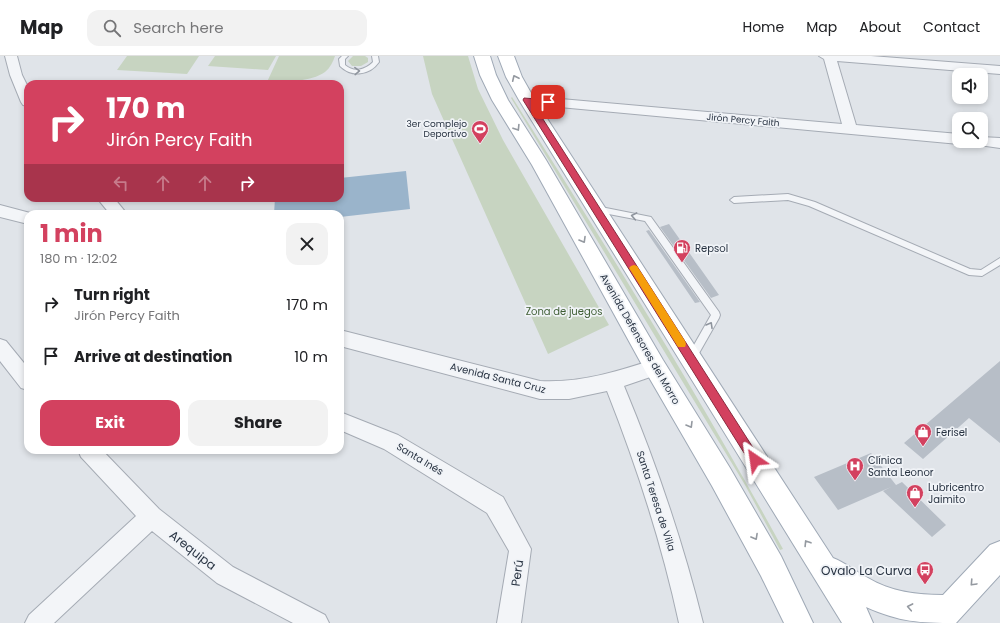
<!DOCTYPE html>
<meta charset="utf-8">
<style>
:root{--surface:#fff;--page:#f2f2f2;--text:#202124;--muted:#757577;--line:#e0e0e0;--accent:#d3415f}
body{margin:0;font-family:Poppins,sans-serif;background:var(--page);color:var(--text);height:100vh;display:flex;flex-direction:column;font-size:15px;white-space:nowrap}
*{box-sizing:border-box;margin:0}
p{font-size:13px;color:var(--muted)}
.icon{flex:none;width:22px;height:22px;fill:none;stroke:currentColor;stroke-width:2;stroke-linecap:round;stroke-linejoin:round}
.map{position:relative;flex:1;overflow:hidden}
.sheet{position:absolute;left:24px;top:154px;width:320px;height:244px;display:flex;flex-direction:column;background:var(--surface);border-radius:12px;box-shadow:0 2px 6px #0003}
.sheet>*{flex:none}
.banner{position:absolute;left:24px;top:24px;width:320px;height:122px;border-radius:12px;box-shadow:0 2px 6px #0003;background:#d3415f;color:#fff;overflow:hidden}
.buttons{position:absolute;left:952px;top:12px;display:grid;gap:8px}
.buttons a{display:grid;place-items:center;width:36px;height:36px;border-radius:8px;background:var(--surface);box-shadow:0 2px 6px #0003;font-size:20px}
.pin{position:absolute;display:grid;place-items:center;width:34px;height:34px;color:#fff;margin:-17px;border-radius:8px;box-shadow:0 2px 6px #0006}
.me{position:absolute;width:44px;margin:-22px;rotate:328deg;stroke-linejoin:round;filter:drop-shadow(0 0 3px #0008)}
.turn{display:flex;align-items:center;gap:14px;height:84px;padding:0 16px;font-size:18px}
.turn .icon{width:52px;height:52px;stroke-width:2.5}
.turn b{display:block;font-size:28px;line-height:34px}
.lanes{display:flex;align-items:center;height:38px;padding:0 16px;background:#0003;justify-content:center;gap:20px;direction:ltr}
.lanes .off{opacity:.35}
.round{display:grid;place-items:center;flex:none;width:42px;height:42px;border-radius:12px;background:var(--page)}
.head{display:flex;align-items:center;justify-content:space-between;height:68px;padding:0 16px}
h1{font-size:24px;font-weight:700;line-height:30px;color:var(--accent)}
.cta{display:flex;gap:8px;margin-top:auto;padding:8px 16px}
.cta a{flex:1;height:46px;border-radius:12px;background:var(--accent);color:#fff;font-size:16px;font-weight:700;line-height:46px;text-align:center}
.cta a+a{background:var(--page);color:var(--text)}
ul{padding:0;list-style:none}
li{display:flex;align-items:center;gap:12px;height:52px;padding:0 16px}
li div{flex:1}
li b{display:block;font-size:15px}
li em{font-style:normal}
header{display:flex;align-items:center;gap:24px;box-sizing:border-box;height:56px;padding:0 20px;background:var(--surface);border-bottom:1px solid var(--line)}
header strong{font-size:19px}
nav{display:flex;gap:22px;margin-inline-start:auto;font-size:14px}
.search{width:280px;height:36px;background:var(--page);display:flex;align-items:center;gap:10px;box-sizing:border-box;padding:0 14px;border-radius:12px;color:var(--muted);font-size:15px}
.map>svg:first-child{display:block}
.green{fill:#c7d4c1}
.water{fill:#9ab4cb}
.building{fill:#b7bec7}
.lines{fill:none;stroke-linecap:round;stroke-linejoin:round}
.lane-casing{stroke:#a5abb4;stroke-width:2}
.street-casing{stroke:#a5abb4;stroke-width:2}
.primary-casing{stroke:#9fa9b6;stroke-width:2}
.lane{fill:#f3f5f8;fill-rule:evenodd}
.street{fill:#f3f5f8;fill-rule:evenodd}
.primary{fill:#fff;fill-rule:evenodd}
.oneway{stroke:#8e949d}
.oneway2{stroke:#9499a0}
.route{fill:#d3415f;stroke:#892a3e}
.slow{fill:#f59e0b}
.labels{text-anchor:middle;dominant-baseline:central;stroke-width:3.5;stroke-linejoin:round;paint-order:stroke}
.far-street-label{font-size:9px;fill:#283342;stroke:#f0f3f7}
.far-poi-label{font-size:9px;fill:#283342;stroke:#f0f3f7;text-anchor:end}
.poi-label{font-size:10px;fill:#283342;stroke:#f0f3f7;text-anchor:start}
.park-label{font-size:10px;fill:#3f5e35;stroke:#f0f3f7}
.street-label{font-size:10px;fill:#283342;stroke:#f0f3f7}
.near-street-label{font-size:12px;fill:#283342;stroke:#f0f3f7}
.near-poi-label{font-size:12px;fill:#283342;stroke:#f0f3f7;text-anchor:end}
</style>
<header>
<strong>Map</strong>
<div class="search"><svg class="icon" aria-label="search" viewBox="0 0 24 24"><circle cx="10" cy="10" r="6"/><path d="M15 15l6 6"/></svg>Search here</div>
<nav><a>Home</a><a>Map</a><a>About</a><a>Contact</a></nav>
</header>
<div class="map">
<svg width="1000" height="567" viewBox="0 0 1000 567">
<rect width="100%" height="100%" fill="#e0e4e9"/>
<!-- green -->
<path class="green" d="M127,0H199L187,18L117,14Z
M215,0H276L268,14L208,10Z
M279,0H335C333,6 330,12 325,16C311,26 284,26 267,26Z
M353,0H365L368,2V6L361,10H352L348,5Z
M423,0H468L478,33L503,84L609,269L548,298L432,38Z
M512,41C606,190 699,339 783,493L780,494L745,429L511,42Z"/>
<!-- water -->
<path class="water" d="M406,115L410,153L340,161V158H274L275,142H340V122Z"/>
<!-- building -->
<path class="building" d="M669,168L719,239L711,242L660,171Z
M649,174L700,246L695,247L646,175Z
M1000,305V387L969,362L923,403L904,387Z
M871,397L896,429L902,426L946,469L932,481L883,435L891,431L838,454L814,421Z"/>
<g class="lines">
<defs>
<path id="lane" d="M342,0H348L345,3V9C354,17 365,14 373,6L372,0H378L379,6C370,19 352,22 340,10L339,3Z
M788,138L815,146L970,213L981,214L1000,202V209L982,220L969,219L809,150L788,144L734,147L730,144L734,141Z
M596,150L651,161L719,256L720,259L719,262L694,306L691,307L688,306L686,303L711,259L645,165L593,155L592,153Z"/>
<path id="street" d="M5,0H17L22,19L28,31V50L23,49L21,46L10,19Z
M819,0H871L1000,10V18L837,5L856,69L959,78V85H965L959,88L527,48L522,47L520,44L522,41L527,40L842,68L824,3Z
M981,81L1000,82V92L972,88L970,85H981Z
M97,142H114L127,158H110Z
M0,149L34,158H28V168L0,161Z
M340,274L540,325C580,327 617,316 655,303L662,305L664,311L662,317L624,330C656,407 683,486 703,567H679C662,488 637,411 607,335L569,343H540L340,290Z
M0,283L6,285L28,312V334L21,332L0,305Z
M340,356L398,379L503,441L531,493L521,567H497L509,495L487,457L384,393L340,374Z
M78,394H102L159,453L233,511L325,559L329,567H293L217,527L152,475L54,567H25L29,559L136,460L81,401Z"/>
<path id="primary" d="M474,0H490L496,19L508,44L546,104L663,304L730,412L781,500L813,567H784L761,520L712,430L647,318L532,109L492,44L480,19Z
M498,0H514L522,21L535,44L833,502C846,507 856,516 868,522C891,536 917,539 943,539L990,489L1000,485V519L956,567C919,567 900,566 866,551L873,567H842L519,44L506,21Z"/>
</defs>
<!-- lane casing -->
<use href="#lane" class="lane-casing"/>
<!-- street casing -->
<use href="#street" class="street-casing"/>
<!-- primary casing -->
<use href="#primary" class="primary-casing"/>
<!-- lane -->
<use href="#lane" class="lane"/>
<!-- street -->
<use href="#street" class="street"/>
<!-- primary -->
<use href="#primary" class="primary"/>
</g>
<!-- one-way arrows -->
<defs><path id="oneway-chevron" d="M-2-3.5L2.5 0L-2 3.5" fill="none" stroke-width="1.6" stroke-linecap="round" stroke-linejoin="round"/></defs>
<g class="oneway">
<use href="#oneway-chevron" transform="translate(357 15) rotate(-2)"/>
<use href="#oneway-chevron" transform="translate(634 160) rotate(-169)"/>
<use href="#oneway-chevron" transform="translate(710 269) rotate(-60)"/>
</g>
<g class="oneway2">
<use href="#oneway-chevron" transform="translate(515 22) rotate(-115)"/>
<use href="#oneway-chevron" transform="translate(517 72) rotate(58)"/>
<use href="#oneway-chevron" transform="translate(583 184) rotate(60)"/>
<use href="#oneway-chevron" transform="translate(690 369) rotate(59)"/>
<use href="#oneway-chevron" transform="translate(755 481) rotate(61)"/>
<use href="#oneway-chevron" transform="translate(807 487) rotate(-122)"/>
<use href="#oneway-chevron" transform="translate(973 527) rotate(133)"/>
<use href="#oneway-chevron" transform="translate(910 551) rotate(-169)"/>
</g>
<!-- route -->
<path class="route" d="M524,42L548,44L551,46L548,48L532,46L759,401L760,404L759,408L755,409L751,408L523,44Z"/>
<!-- slow -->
<path class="slow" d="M634,209L637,210L685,285L686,288L685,291H678L631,215L629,212L631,210Z"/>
<!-- icons -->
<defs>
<symbol id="stadium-pin" viewBox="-11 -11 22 30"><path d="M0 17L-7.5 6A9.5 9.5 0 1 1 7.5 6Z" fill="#d3415f" stroke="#f0f3f7"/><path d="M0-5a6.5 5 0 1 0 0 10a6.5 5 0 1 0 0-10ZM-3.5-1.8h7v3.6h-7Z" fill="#fff"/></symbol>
<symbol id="fuel-pin" viewBox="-11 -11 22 30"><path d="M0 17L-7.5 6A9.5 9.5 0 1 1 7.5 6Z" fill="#d3415f" stroke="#f0f3f7"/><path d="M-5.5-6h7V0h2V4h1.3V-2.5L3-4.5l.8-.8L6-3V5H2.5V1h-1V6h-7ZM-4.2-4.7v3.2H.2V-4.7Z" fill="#fff"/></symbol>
<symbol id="shop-pin" viewBox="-11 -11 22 30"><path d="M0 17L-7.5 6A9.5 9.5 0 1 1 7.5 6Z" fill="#d3415f" stroke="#f0f3f7"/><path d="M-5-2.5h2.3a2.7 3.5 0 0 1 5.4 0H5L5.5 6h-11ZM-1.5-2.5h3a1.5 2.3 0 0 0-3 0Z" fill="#fff"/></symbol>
<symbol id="hospital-pin" viewBox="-11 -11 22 30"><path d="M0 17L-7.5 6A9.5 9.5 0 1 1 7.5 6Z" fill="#d3415f" stroke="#f0f3f7"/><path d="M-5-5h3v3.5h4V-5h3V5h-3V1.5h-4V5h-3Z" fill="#fff"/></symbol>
<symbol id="bus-pin" viewBox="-11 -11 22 30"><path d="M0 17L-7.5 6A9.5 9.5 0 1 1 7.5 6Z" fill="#d3415f" stroke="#f0f3f7"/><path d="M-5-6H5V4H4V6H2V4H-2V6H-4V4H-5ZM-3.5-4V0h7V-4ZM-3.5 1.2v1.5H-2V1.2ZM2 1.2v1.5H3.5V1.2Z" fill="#fff"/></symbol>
</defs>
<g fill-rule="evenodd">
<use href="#stadium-pin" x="470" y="63" width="20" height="27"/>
<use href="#fuel-pin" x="672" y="182" width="20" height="27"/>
<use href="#shop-pin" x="913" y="366" width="20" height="27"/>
<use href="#hospital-pin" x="845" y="400" width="20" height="27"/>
<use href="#shop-pin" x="905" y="427" width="20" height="27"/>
<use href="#bus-pin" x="915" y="504" width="20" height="27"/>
</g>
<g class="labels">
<!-- far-street labels -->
<g class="far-street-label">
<text transform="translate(743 64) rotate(5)">Jirón Percy Faith</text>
</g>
<!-- far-poi labels -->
<g class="far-poi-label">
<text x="467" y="68">3er Complejo<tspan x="467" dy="10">Deportivo</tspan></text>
</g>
<!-- poi labels -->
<g class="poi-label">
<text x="695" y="192">Repsol</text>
<text x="936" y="376">Ferisel</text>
<text x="868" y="404">Clínica<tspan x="868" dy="12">Santa Leonor</tspan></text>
<text x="928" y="431">Lubricentro<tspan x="928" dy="12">Jaimito</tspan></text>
</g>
<!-- park labels -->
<g class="park-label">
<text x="564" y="255">Zona de juegos</text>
</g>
<!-- street labels -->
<g class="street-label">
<text transform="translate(640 283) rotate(60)">Avenida Defensores del Morro</text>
<text transform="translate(498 322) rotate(14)">Avenida Santa Cruz</text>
<text transform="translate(420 403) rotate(31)">Santa Inés</text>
<text transform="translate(656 445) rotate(72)">Santa Teresa de Villa</text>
</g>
<!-- near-street labels -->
<g class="near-street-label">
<text transform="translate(193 494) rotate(38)">Arequipa</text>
<text transform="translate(517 517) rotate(-82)">Perú</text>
</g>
<!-- near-poi labels -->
<g class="near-poi-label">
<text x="912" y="514">Ovalo La Curva</text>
</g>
</g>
</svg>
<div class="buttons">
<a><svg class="icon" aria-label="sound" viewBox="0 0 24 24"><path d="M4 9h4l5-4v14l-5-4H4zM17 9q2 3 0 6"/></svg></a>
<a><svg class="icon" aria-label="search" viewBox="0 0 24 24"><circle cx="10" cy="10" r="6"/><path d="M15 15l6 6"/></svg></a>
</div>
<div class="pin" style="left:548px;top:46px;background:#d93025"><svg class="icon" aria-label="arrive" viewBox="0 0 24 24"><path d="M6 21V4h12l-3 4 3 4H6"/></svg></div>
<svg class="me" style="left:755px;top:404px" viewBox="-20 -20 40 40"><path d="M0-17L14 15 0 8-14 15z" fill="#d3415f" stroke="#fff" stroke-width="4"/></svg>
<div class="banner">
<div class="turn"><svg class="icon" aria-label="right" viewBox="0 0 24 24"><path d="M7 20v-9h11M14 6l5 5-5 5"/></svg><div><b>170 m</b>Jirón Percy Faith</div></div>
<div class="lanes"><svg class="icon off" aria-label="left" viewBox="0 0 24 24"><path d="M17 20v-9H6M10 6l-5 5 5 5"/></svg><svg class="icon off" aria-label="ahead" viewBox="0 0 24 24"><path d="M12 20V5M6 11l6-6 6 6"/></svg><svg class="icon off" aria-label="ahead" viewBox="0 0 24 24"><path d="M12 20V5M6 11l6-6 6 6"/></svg><svg class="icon" aria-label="right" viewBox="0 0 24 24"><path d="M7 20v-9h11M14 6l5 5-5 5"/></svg></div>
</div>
<section class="sheet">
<div class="head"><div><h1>1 min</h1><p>180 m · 12:02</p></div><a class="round"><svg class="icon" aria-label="close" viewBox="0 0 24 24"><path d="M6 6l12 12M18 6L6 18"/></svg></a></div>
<ul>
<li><svg class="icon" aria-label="right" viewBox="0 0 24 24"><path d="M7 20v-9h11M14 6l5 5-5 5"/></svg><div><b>Turn right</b><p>Jirón Percy Faith</p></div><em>170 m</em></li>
<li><svg class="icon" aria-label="arrive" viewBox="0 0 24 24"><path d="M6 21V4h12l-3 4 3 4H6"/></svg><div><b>Arrive at destination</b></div><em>10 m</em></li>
</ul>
<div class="cta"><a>Exit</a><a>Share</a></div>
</section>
</div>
